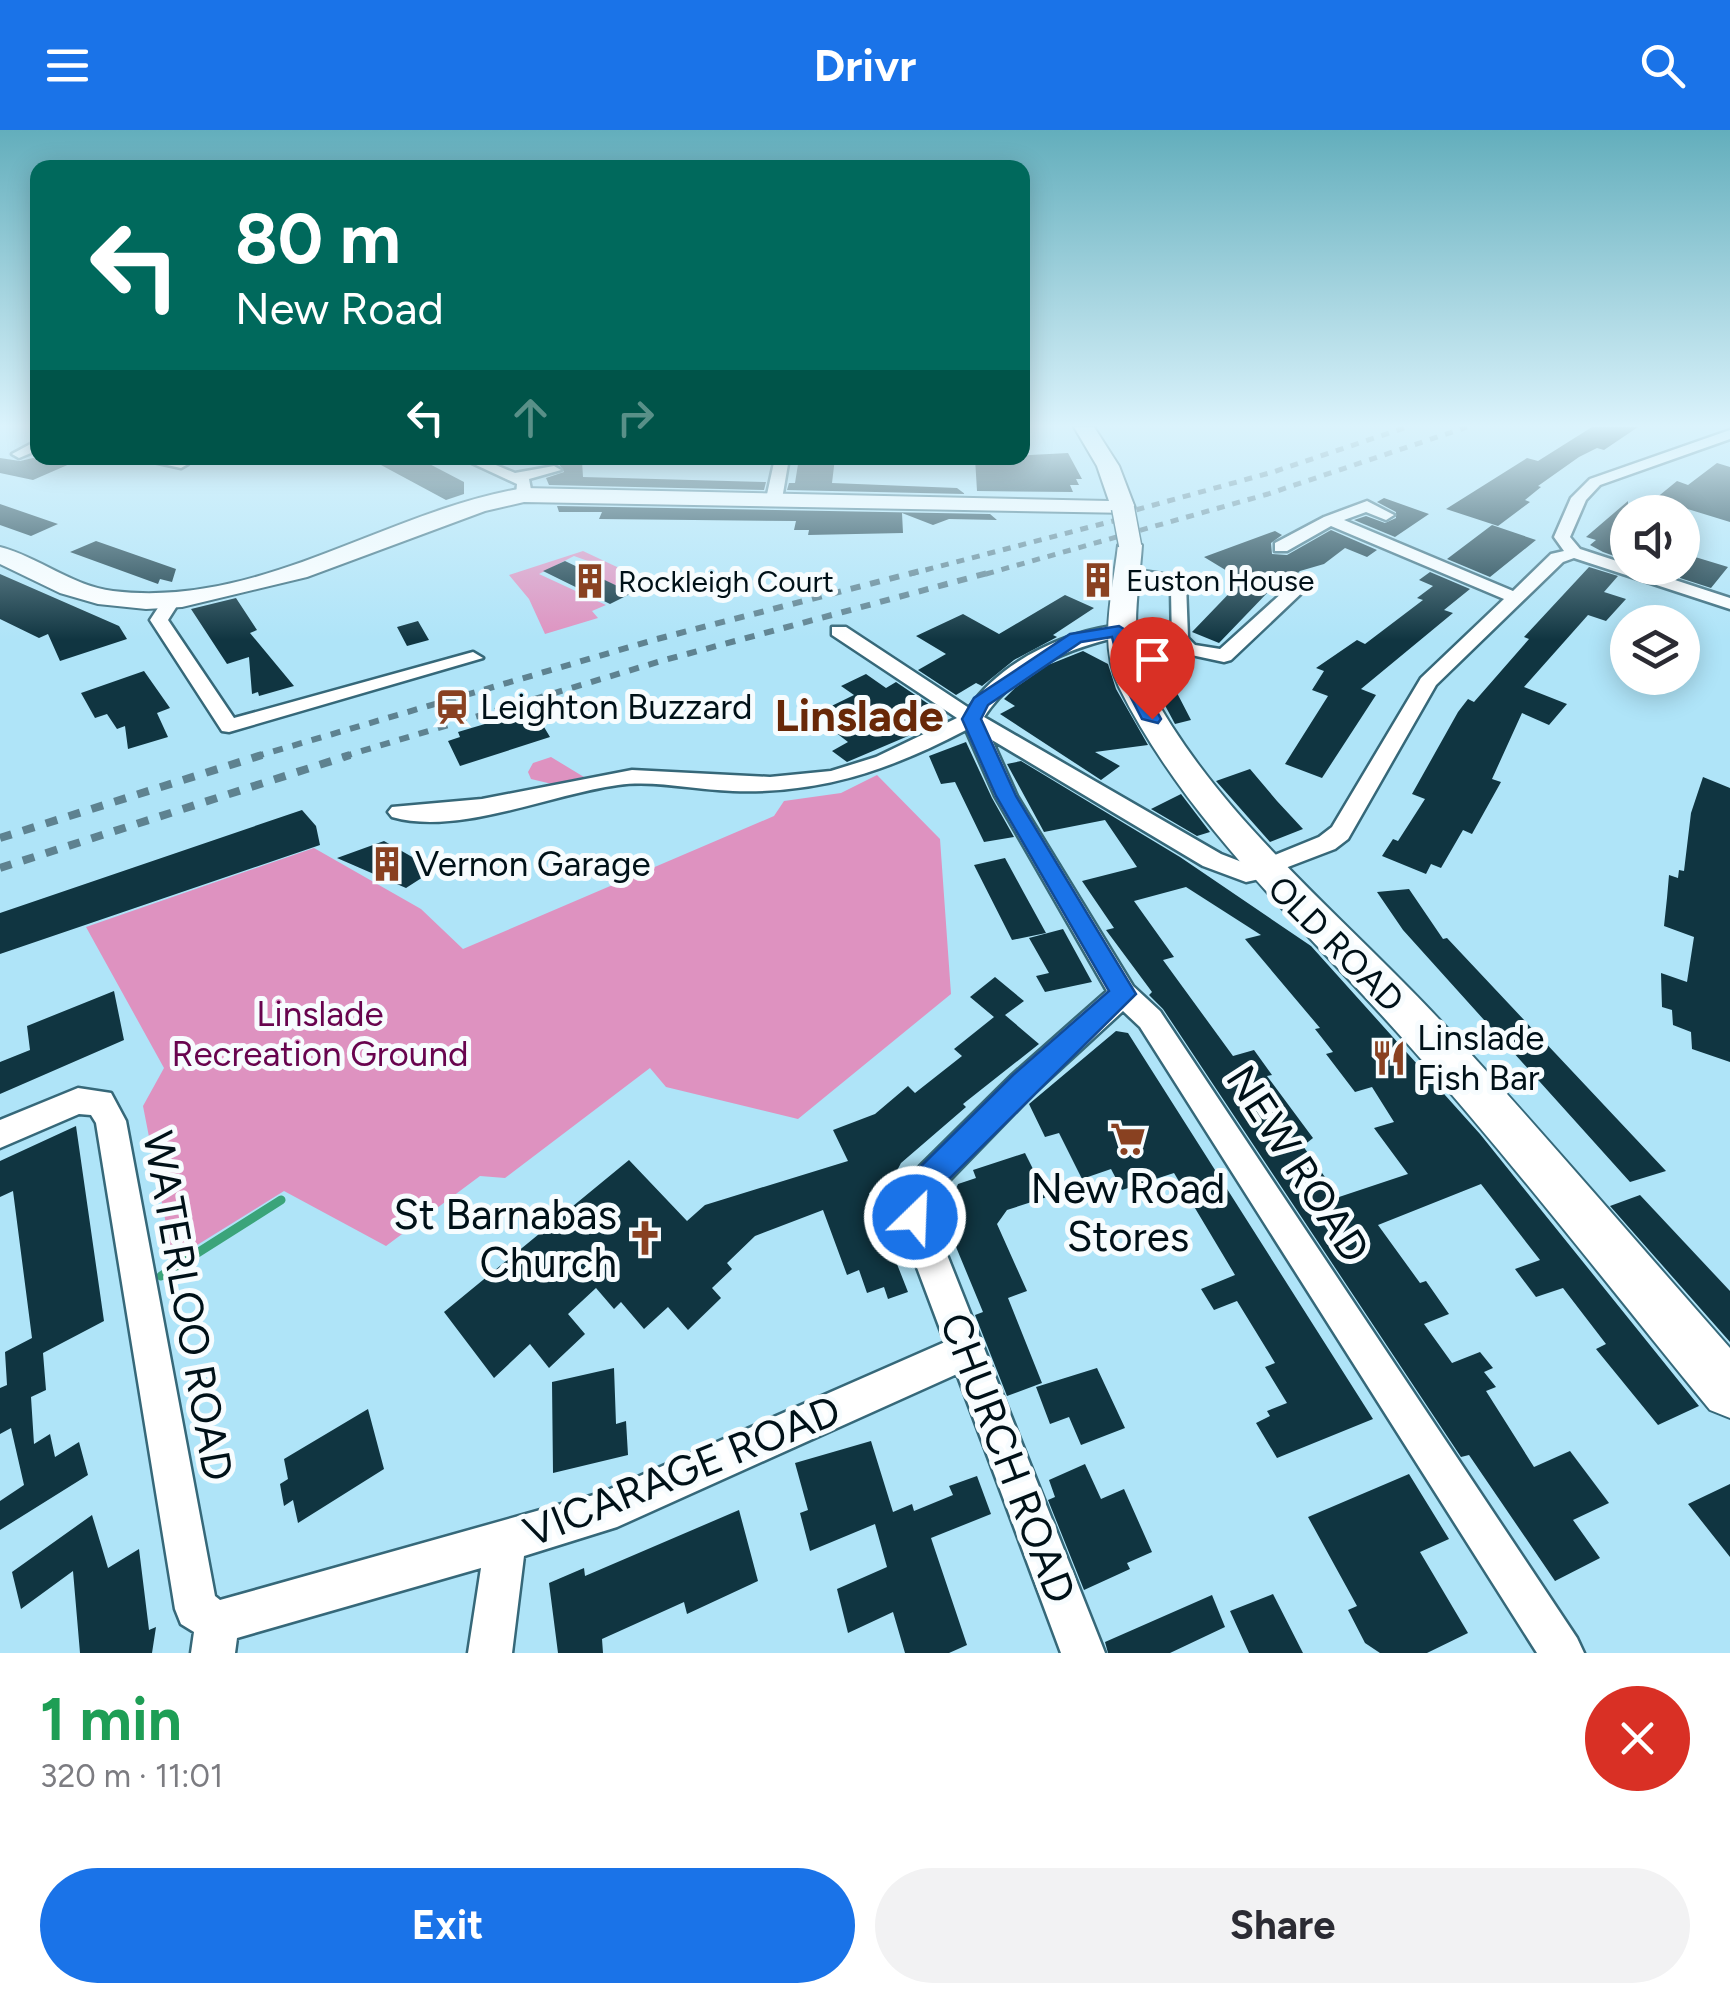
<!DOCTYPE html>
<meta charset="utf-8">
<style>
:root{--surface:#fff;--page:#f2f2f3;--text:#2b2b33;--muted:#7c7c81;--accent:#1a73e8}
body{margin:0;font-family:Figtree,sans-serif;background:var(--page);color:var(--text);height:100vh;display:flex;flex-direction:column;font-size:38px;white-space:nowrap}
*{box-sizing:border-box;margin:0}
p{font-size:32px;color:var(--muted)}
.icon{flex:none;width:55px;height:55px;fill:none;stroke:currentColor;stroke-width:2;stroke-linecap:round;stroke-linejoin:round}
.map{position:relative;height:1523px;overflow:hidden}
.details{display:flex;flex-direction:column;background:var(--surface);flex:1}
.details>*{flex:none}
.top-card{position:absolute;left:30px;top:30px;width:1000px;height:305px;border-radius:20px;box-shadow:0 5px 25px #0003;background:#00695c;color:#fff;overflow:hidden}
.controls{position:absolute;left:1610px;top:365px;display:grid;gap:20px}
.controls a{display:grid;place-items:center;width:90px;height:90px;border-radius:50%;background:var(--surface);box-shadow:0 5px 25px #0003;font-size:50px}
.pin{position:absolute;display:grid;place-items:center;width:85px;height:85px;color:#fff;margin:-102px -42px;border-radius:50% 50% 50% 0;rotate:-45deg;box-shadow:0 0 10px #0007}
.pin .icon{rotate:45deg}
.me{position:absolute;width:110px;margin:-55px;rotate:24deg;stroke-linejoin:round;filter:drop-shadow(0 0 8px #0008)}
.turn{display:flex;align-items:center;gap:35px;height:210px;padding:0 40px;font-size:45px}
.turn .icon{width:130px;height:130px;stroke-width:2.5}
.turn b{display:block;font-size:70px;line-height:85px}
.lanes{display:flex;align-items:center;height:95px;padding:0 40px;background:#0003;justify-content:center;gap:50px;direction:ltr}
.lanes .off{opacity:.35}
.round{display:grid;place-items:center;flex:none;width:105px;height:105px;border-radius:52px;background:var(--page)}
.headline{display:flex;align-items:center;justify-content:space-between;height:170px;padding:0 40px}
h1{font-size:60px;font-weight:700;line-height:75px;color:#1e9e55}
.action{display:flex;gap:20px;margin-top:auto;padding:20px 40px}
.action a{flex:1;height:115px;border-radius:60px;background:var(--accent);color:#fff;font-size:40px;font-weight:700;line-height:115px;text-align:center}
.action a+a{background:var(--page);color:var(--text)}
header{display:flex;justify-content:space-between;align-items:center;height:130px;padding:0 40px;background:var(--accent);color:#fff;font-size:45px;font-weight:700}
.map>svg:first-child{display:block}
.green{fill:#de92c0}
.lines{fill:none;stroke-linecap:round;stroke-linejoin:round}
.stream{stroke:#3ba47a;stroke-width:9}
.building{fill:#103541;fill-rule:evenodd}
.street-casing{stroke:#366879;stroke-width:5}
.secondary-casing{stroke:#366879;stroke-width:4}
.street{fill:#fff;fill-rule:evenodd}
.secondary{fill:#fff;fill-rule:evenodd}
.rail-far2{stroke:#5e8290;stroke-width:5;stroke-dasharray:8 8;stroke-linecap:butt}
.rail-far1{stroke:#5e8290;stroke-width:6;stroke-dasharray:10 10;stroke-linecap:butt}
.rail{stroke:#5e8290;stroke-width:8;stroke-dasharray:12 12;stroke-linecap:butt}
.secondary-bridge-casing{stroke:#366879;stroke-width:25;stroke-linecap:butt}
.secondary-bridge{stroke:#fff;stroke-width:22}
.route{fill:#1a73e8;stroke:#114b97;stroke-width:2.5}
.labels{text-anchor:middle;dominant-baseline:central;stroke-width:10;stroke-linejoin:round;paint-order:stroke}
.far-poi-label{font-size:30px;fill:#001118;stroke:#f7fcfe;text-anchor:start}
.poi-label{font-size:35px;fill:#001118;stroke:#f7fcfe;text-anchor:start}
.street-label{font-size:35px;fill:#001118;stroke:#f7fcfe}
.park-label{font-size:35px;fill:#68044e;stroke:#f7fcfe}
.near-street-label{font-size:42px;fill:#001118;stroke:#f7fcfe}
.near-poi-label{font-size:42px;fill:#001118;stroke:#f7fcfe}
.district-label{font-size:45px;font-weight:bold;fill:#682808;stroke:#f7fcfe}
</style>
<header><svg class="icon" aria-label="menu" viewBox="0 0 24 24"><path d="M4 6h16M4 12h16M4 18h16"/></svg>Drivr<svg class="icon" aria-label="search" viewBox="0 0 24 24"><circle cx="10" cy="10" r="6"/><path d="M15 15l6 6"/></svg></header>
<div class="map">
<svg width="1730" height="1523" viewBox="0 0 1730 1523">
<rect width="100%" height="100%" fill="#afe4f8"/>
<!-- green -->
<path class="green" d="M583,421L651,453L638,460L637,465L577,438L588,431L574,426L539,444L606,475L592,481L598,488L545,504L529,469L509,445Z
M551,627L584,647L552,654L531,649L528,642L533,633Z
M877,645L940,709L951,864L798,989L666,957L650,938L505,1048L480,1046L386,1116L284,1061L173,1130L143,976L164,938L86,797L314,718L421,779L463,819L774,686L784,671L841,663Z"/>
<g class="lines">
<!-- stream -->
<path class="stream" d="M161,1146L281,1070"/>
</g>
<!-- building -->
<path class="building" d="M1592,297H1638L1604,320L1597,318L1579,327L1538,356L1541,357L1525,370L1530,372L1498,396L1446,379L1527,328L1538,331Z
M1068,323L1082,349H1076L1079,355H1070L1073,362L977,361L975,328Z
M0,328L20,331L33,328L72,333L33,350L0,343Z
M368,328H418L464,352V364L446,370Z
M799,328H835L832,353L957,358L965,364L787,360L789,353H795Z
M582,331L583,347L766,352L764,360L549,355L546,348L564,342L559,334Z
M1717,333L1730,337V392L1655,369L1677,351L1688,355Z
M1384,368L1429,384L1395,407L1354,390L1366,386L1385,393L1396,388V382L1377,372Z
M1628,371V431L1603,422L1590,415L1596,410L1586,407Z
M0,374L58,394L31,406L0,395Z
M557,376L990,384L997,390L949,389L933,395L902,383L903,403L808,405L809,400H794L796,391L599,389L602,382H559Z
M1492,395L1536,410L1490,447L1447,429Z
M1331,400L1377,420L1367,427L1345,418L1324,434L1300,441L1278,462L1270,460L1219,513L1192,502L1242,450L1204,427L1275,401L1282,405L1271,413L1272,424L1287,425Z
M96,411L176,439L172,452L160,449L158,454L70,422Z
M1682,423L1728,437L1711,458L1680,448Z
M565,431L632,463L610,474L543,441Z
M1589,437L1618,446L1604,462L1626,469L1606,491L1588,485L1524,557L1567,574L1549,595L1522,583L1492,649L1501,652L1472,704L1463,700L1441,738L1431,734L1426,744L1382,726L1393,709L1398,711L1425,669L1412,664L1458,582L1468,569L1474,572L1529,509L1524,507Z
M1430,442L1470,459L1444,480L1453,483L1361,559L1376,565L1322,648L1285,634L1328,566L1312,560L1324,541L1316,538L1357,510L1365,514L1423,470L1417,468L1433,456L1419,450Z
M0,444L119,496L127,509L60,531L48,504L39,508L0,489Z
M1065,465L1094,478L1053,505L1057,507L1014,530L982,556L976,553L956,565L918,540L946,524L916,506L963,484L999,504Z
M236,468L257,500L250,503L294,556L259,566L258,562L252,564L249,527L227,534L191,479Z
M418,491L429,510L407,516L397,497Z
M1083,521L1108,534L1116,559L1148,615L1095,622L1120,636L1101,650L1000,584L1015,576L1004,569L1015,558L1048,535Z
M1146,540H1152L1176,561L1191,590L1175,594Z
M144,541L170,578L157,583L168,607L128,619L125,596L117,599L107,584L95,588L81,563Z
M866,544L886,558L896,552L930,575L927,598L847,632L832,621L848,612L813,585L854,565L841,556Z
M522,583L526,591L538,587L550,607L460,636L448,611L460,607L458,602Z
M966,612L992,668L1014,707L984,712L955,652L941,654L929,626Z
M1021,631L1180,727L1311,816L1480,1004L1699,1276L1658,1295L1596,1219L1606,1214L1563,1158L1536,1167L1515,1139L1540,1130L1481,1054L1378,1095L1420,1153L1426,1151L1449,1184L1424,1194L1452,1233L1480,1222L1493,1238L1484,1242L1496,1257L1486,1261L1534,1337L1570,1321L1609,1373L1573,1390L1600,1428L1555,1451L1469,1325L1461,1327L1163,879L1149,865L1152,862L1106,800L1114,798L1082,751L1137,737L1105,690L1044,702L1007,634ZM1186,757L1261,805L1245,809L1320,898L1315,899L1333,922L1326,924L1355,962L1372,957L1394,992L1374,998L1408,1044L1339,1067L1303,1016L1313,1008L1267,946L1272,945L1254,920L1233,926L1163,830L1174,827L1134,771Z
M1250,639L1277,671L1303,699L1270,712L1216,651Z
M1703,647L1730,658V932L1692,919L1691,902L1673,895L1672,880L1662,877L1661,843L1687,852L1694,807L1664,796L1667,768L1669,745L1678,748L1679,740L1684,741L1691,683Z
M1181,664L1210,702L1197,706L1151,679Z
M302,680L316,696L320,715L0,824V783Z
M384,711L407,724L434,740L406,758L337,728Z
M1005,728L1024,763L1046,803L1012,810L974,735Z
M1409,759L1443,809L1447,808L1666,1041L1630,1052L1403,800L1377,762Z
M1063,799L1092,852L1045,862L1036,846L1049,843L1029,808Z
M995,847L1024,871L1005,885L1039,914L963,974L966,977L901,1033L891,1052L869,1063L908,1162L888,1169L884,1157L867,1163L859,1140L847,1145L823,1080L755,1106L727,1133L732,1139L712,1158L721,1168L688,1200L668,1177L644,1199L621,1172L614,1179L596,1158L568,1184L585,1204L549,1238L530,1214L494,1248L444,1182L629,1030L687,1091L705,1075L848,1031L833,1000L875,984L908,956L915,963L962,926L954,919L994,887L970,867Z
M114,861L124,910L0,964V932L30,920L27,896Z
M1116,901L1128,903L1373,1289L1277,1328L1256,1293L1270,1286L1267,1281L1287,1273L1265,1237L1275,1233L1237,1171L1214,1180L1201,1159L1235,1145L1174,1043L1122,1060L1111,1039L1082,1049L1059,1003L1045,1007L1029,974Z
M76,996L104,1191L43,1223L46,1260L31,1267L34,1314L50,1304L55,1327L79,1312L88,1345L0,1400V1371L24,1355L11,1298L0,1304V1258L7,1255L5,1222L32,1208L13,1061L0,1067V1031Z
M1025,1023L1047,1067L1007,1080L997,1094L1027,1161L1008,1168L1042,1253L1007,1266L975,1185L983,1182L949,1100L962,1095L951,1070L958,1054L976,1048L973,1040Z
M1640,1065L1730,1161V1212L1610,1076Z
M614,1238L616,1294L626,1291L628,1325L553,1343L552,1252Z
M1097,1238L1125,1298L1081,1315L1069,1287L1050,1294L1036,1257Z
M368,1279L384,1339L298,1393L293,1370L284,1376L280,1354L288,1349L284,1329Z
M871,1311L893,1382L912,1374L914,1381L953,1365L949,1356L977,1346L991,1384L931,1408L967,1515L949,1523H905L893,1482L848,1503L837,1459L887,1437L875,1394L810,1421L800,1383L808,1380L795,1333Z
M1085,1334L1101,1369L1124,1359L1152,1422L1127,1433L1130,1439L1084,1460L1048,1370L1055,1367L1049,1350Z
M1409,1344L1449,1409L1420,1422L1468,1503L1427,1523H1380L1365,1513L1348,1480L1357,1476L1308,1387Z
M1730,1354V1427L1688,1374Z
M739,1380L758,1451L687,1484L684,1472L602,1509L603,1523H558L549,1453L584,1438L585,1446Z
M92,1385L108,1438L139,1419L149,1500L156,1497L152,1523H80L73,1441L21,1479L12,1442Z
M1273,1464L1303,1523H1249L1230,1481Z
M1212,1465L1225,1497L1170,1523H1108L1105,1512Z"/>
<g class="lines">
<defs>
<path id="street" d="M1730,300V309L1600,355L1586,370L1570,407L1580,419L1730,468V479L1574,428L1563,432L1436,555L1348,709L1335,719L1280,740L1277,745L1246,752L1203,736L992,610L1017,666L1133,856L1160,881L1577,1508L1584,1523H1537L1140,897L1123,881L1034,963L937,1063L932,1087L1105,1523H1061L957,1244L617,1397L524,1426L512,1523H468L481,1438L237,1508L235,1523H191L194,1502L181,1494L175,1479L96,993L91,985L79,984L0,1018V990L78,958L111,963L126,991L215,1466L220,1470L601,1363L945,1212L898,1087L912,1044L1012,945L1107,861L995,666L966,600C890,640 820,664 733,661C695,660 656,650 618,655C551,664 458,706 392,687L388,682L392,677L482,669L632,640L770,647L831,641L876,627L957,588L832,505V497H846L969,578C1001,531 1064,502 1119,495L1126,497V505C1072,517 1016,538 984,587L1221,724L1247,734L1255,733L1319,707L1332,697L1421,548L1504,469L1331,396L1287,421H1275V413L1324,387L1367,371L1394,385L1386,390L1366,382L1344,390L1513,461L1551,424L1564,421L1554,407L1571,368L1590,349Z
M38,310V320L19,328L12,324Z
M135,328H167L188,334L181,338Z
M461,328H479L515,343L554,336L561,340L529,349L532,365L524,370L516,365L517,354Z
M775,328H789L782,369L774,374L766,369Z
M1130,439L1175,446L1186,454L1188,508L1195,515L1220,519L1293,453L1308,457L1231,530L1224,532L1182,523L1172,514L1171,460L1164,454L1124,448L1121,444Z
M173,463L182,468L168,490L234,588L473,522L483,528L229,602L222,601L150,490L167,464Z"/>
<path id="secondary" d="M1074,297H1094L1119,336L1135,378L1131,383L524,372L485,381L307,447L182,477L146,479L98,474L60,463L0,434V417C39,427 72,456 113,461C260,479 385,381 524,358L1109,371L1097,336Z
M1130,408L1142,415C1139,461 1127,514 1149,557C1218,687 1339,782 1438,888C1538,996 1633,1108 1730,1218V1288L1710,1280C1609,1157 1511,1030 1405,911C1305,798 1187,694 1119,557C1098,514 1113,461 1118,415Z"/>
</defs>
<!-- street casing -->
<use href="#street" class="street-casing"/>
<!-- secondary casing -->
<use href="#secondary" class="secondary-casing"/>
<!-- street -->
<use href="#street" class="street"/>
<!-- secondary -->
<use href="#secondary" class="secondary"/>
<!-- rail-far2 -->
<path class="rail-far2" d="M1121,384L1273,342L1407,297
M910,444L1136,385
M986,444L1268,364L1467,297"/>
<!-- rail-far1 -->
<path class="rail-far1" d="M254,627L657,509L920,441
M342,627L661,531L995,441"/>
<!-- rail -->
<path class="rail" d="M0,708L262,625
M0,738L350,625"/>
<defs>
<path id="secondary-bridge" d="M1123,378L1130,415"/>
</defs>
<!-- secondary-bridge casing -->
<use href="#secondary-bridge" class="secondary-bridge-casing"/>
<!-- secondary-bridge -->
<use href="#secondary-bridge" class="secondary-bridge"/>
</g>
<!-- sky -->
<linearGradient id="sky" x2="0" y2="1"><stop stop-color="#63aebc"/><stop offset="0.58" stop-color="#dbf3fc"/><stop offset="1" stop-color="#dbf3fc" stop-opacity="0"/></linearGradient>
<rect width="1730" height="510" fill="url(#sky)"/>
<!-- route -->
<path class="route" d="M1119,496L1127,501L1142,554L1161,589L1158,593L1142,589L1124,554L1112,507L1081,512L988,575L981,589L1016,666L1136,864L936,1062L926,1097L915,1102L905,1097L900,1087L912,1045L1013,945L1109,861L996,666L962,589L974,568L1070,504Z"/>
<!-- icons -->
<defs>
<symbol id="building-bare" viewBox="-9 -9 18 18"><path d="M-4-6H4V6H1V3H-1V6H-4ZM-2.5-4.3h1.7v1.8h-1.7ZM.8-4.3h1.7v1.8H.8ZM-2.5-1h1.7V.8h-1.7ZM.8-1h1.7V.8H.8Z" fill="#894121" stroke="#f7fcfe" stroke-width="2.5" paint-order="stroke"/></symbol>
<symbol id="station-bare" viewBox="-9 -9 18 18"><path d="M-3-6H3Q5-6 5-4V2Q5 4 3 4L4.5 6H3L1.5 4h-3L-3 6H-4.5L-3 4Q-5 4-5 2V-4Q-5-6-3-6ZM-3.5-4v3h7v-3ZM-3.5 1v1.5H-2V1ZM2 1v1.5H3.5V1Z" fill="#894121" stroke="#f7fcfe" stroke-width="2.5" paint-order="stroke"/></symbol>
<symbol id="restaurant-bare" viewBox="-9 -9 18 18"><path d="M-5-6h1v4h1v-4h1v4h1v-4h1v5L-1.5 .5V6h-2V.5L-5-1ZM5-6V6H3V1.5H1.5Q1.5-4 5-6Z" fill="#894121" stroke="#f7fcfe" stroke-width="2.5" paint-order="stroke"/></symbol>
<symbol id="supermarket-bare" viewBox="-9 -9 18 18"><path d="M-6-5.5h2.5l.6 2H6L4.5 2H-2.5L-4.4-4H-6ZM-1.5 3.2a1.3 1.3 0 1 0 .1 0ZM3 3.2a1.3 1.3 0 1 0 .1 0Z" fill="#894121" stroke="#f7fcfe" stroke-width="2.5" paint-order="stroke"/></symbol>
<symbol id="church-bare" viewBox="-9 -9 18 18"><path d="M-1.2-6h2.4v3.5h3.3v2.4h-3.3V6h-2.4V-.1h-3.3v-2.4h3.3Z" fill="#894121" stroke="#f7fcfe" stroke-width="2.5" paint-order="stroke"/></symbol>
</defs>
<g fill-rule="evenodd">
<use href="#building-bare" x="1073" y="425" width="50" height="50"/>
<use href="#building-bare" x="565" y="426" width="50" height="50"/>
<use href="#station-bare" x="427" y="552" width="50" height="50"/>
<use href="#building-bare" x="362" y="709" width="50" height="50"/>
<use href="#restaurant-bare" x="1364" y="903" width="50" height="50"/>
<use href="#supermarket-bare" x="1103" y="984" width="50" height="50"/>
<use href="#church-bare" x="620" y="1083" width="50" height="50"/>
</g>
<g class="labels">
<!-- far-poi labels -->
<g class="far-poi-label">
<text x="1126" y="450">Euston House</text>
<text x="618" y="451">Rockleigh Court</text>
</g>
<!-- poi labels -->
<g class="poi-label">
<text x="480" y="577">Leighton Buzzard</text>
<text x="415" y="734">Vernon Garage</text>
<text x="1417" y="908">Linslade<tspan x="1417" dy="40">Fish Bar</tspan></text>
</g>
<!-- street labels -->
<g class="street-label">
<text transform="translate(1336 814) rotate(45)">OLD ROAD</text>
</g>
<!-- park labels -->
<g class="park-label">
<text x="320" y="884">Linslade<tspan x="320" dy="40">Recreation Ground</tspan></text>
</g>
<!-- near-street labels -->
<g class="near-street-label">
<text transform="translate(1298 1034) rotate(57)">NEW ROAD</text>
<text transform="translate(188 1176) rotate(80)">WATERLOO ROAD</text>
<text transform="translate(1008 1328) rotate(69)">CHURCH ROAD</text>
<text transform="translate(682 1341) rotate(-22)">VICARAGE ROAD</text>
</g>
<!-- near-poi labels -->
<g class="near-poi-label">
<text x="1128" y="1058">New Road<tspan x="1128" dy="48">Stores</tspan></text>
<text x="617" y="1084" text-anchor="end">St Barnabas<tspan x="617" dy="48">Church</tspan></text>
</g>
<!-- district labels -->
<g class="district-label">
<text x="859" y="585">Linslade</text>
</g>
</g>
</svg>
<div class="controls">
<a><svg class="icon" aria-label="sound" viewBox="0 0 24 24"><path d="M4 9h4l5-4v14l-5-4H4zM17 9q2 3 0 6"/></svg></a>
<a><svg class="icon" aria-label="layers" viewBox="0 0 24 24"><path d="M12 4l9 5-9 5-9-5zM3 14l9 5 9-5"/></svg></a>
</div>
<div class="pin" style="left:1152px;top:589px;background:#d93025"><svg class="icon" aria-label="arrive" viewBox="0 0 24 24"><path d="M6 21V4h12l-3 4 3 4H6"/></svg></div>
<svg class="me" style="left:915px;top:1087px" viewBox="-20 -20 40 40"><circle r="17" fill="#1a73e8" stroke="#fff" stroke-width="3"/><path d="M0-11L8 9 0 5-8 9z" fill="#fff"/></svg>
<div class="top-card">
<div class="turn"><svg class="icon" aria-label="left" viewBox="0 0 24 24"><path d="M17 20v-9H6M10 6l-5 5 5 5"/></svg><div><b>80 m</b>New Road</div></div>
<div class="lanes"><svg class="icon" aria-label="left" viewBox="0 0 24 24"><path d="M17 20v-9H6M10 6l-5 5 5 5"/></svg><svg class="icon off" aria-label="ahead" viewBox="0 0 24 24"><path d="M12 20V5M6 11l6-6 6 6"/></svg><svg class="icon off" aria-label="right" viewBox="0 0 24 24"><path d="M7 20v-9h11M14 6l5 5-5 5"/></svg></div>
</div>
</div>
<section class="details">
<div class="headline"><div><h1>1 min</h1><p>320 m · 11:01</p></div><a class="round" style="background:#d93025;color:#fff"><svg class="icon" aria-label="close" viewBox="0 0 24 24"><path d="M6 6l12 12M18 6L6 18"/></svg></a></div>
<div class="action"><a>Exit</a><a>Share</a></div>
</section>
